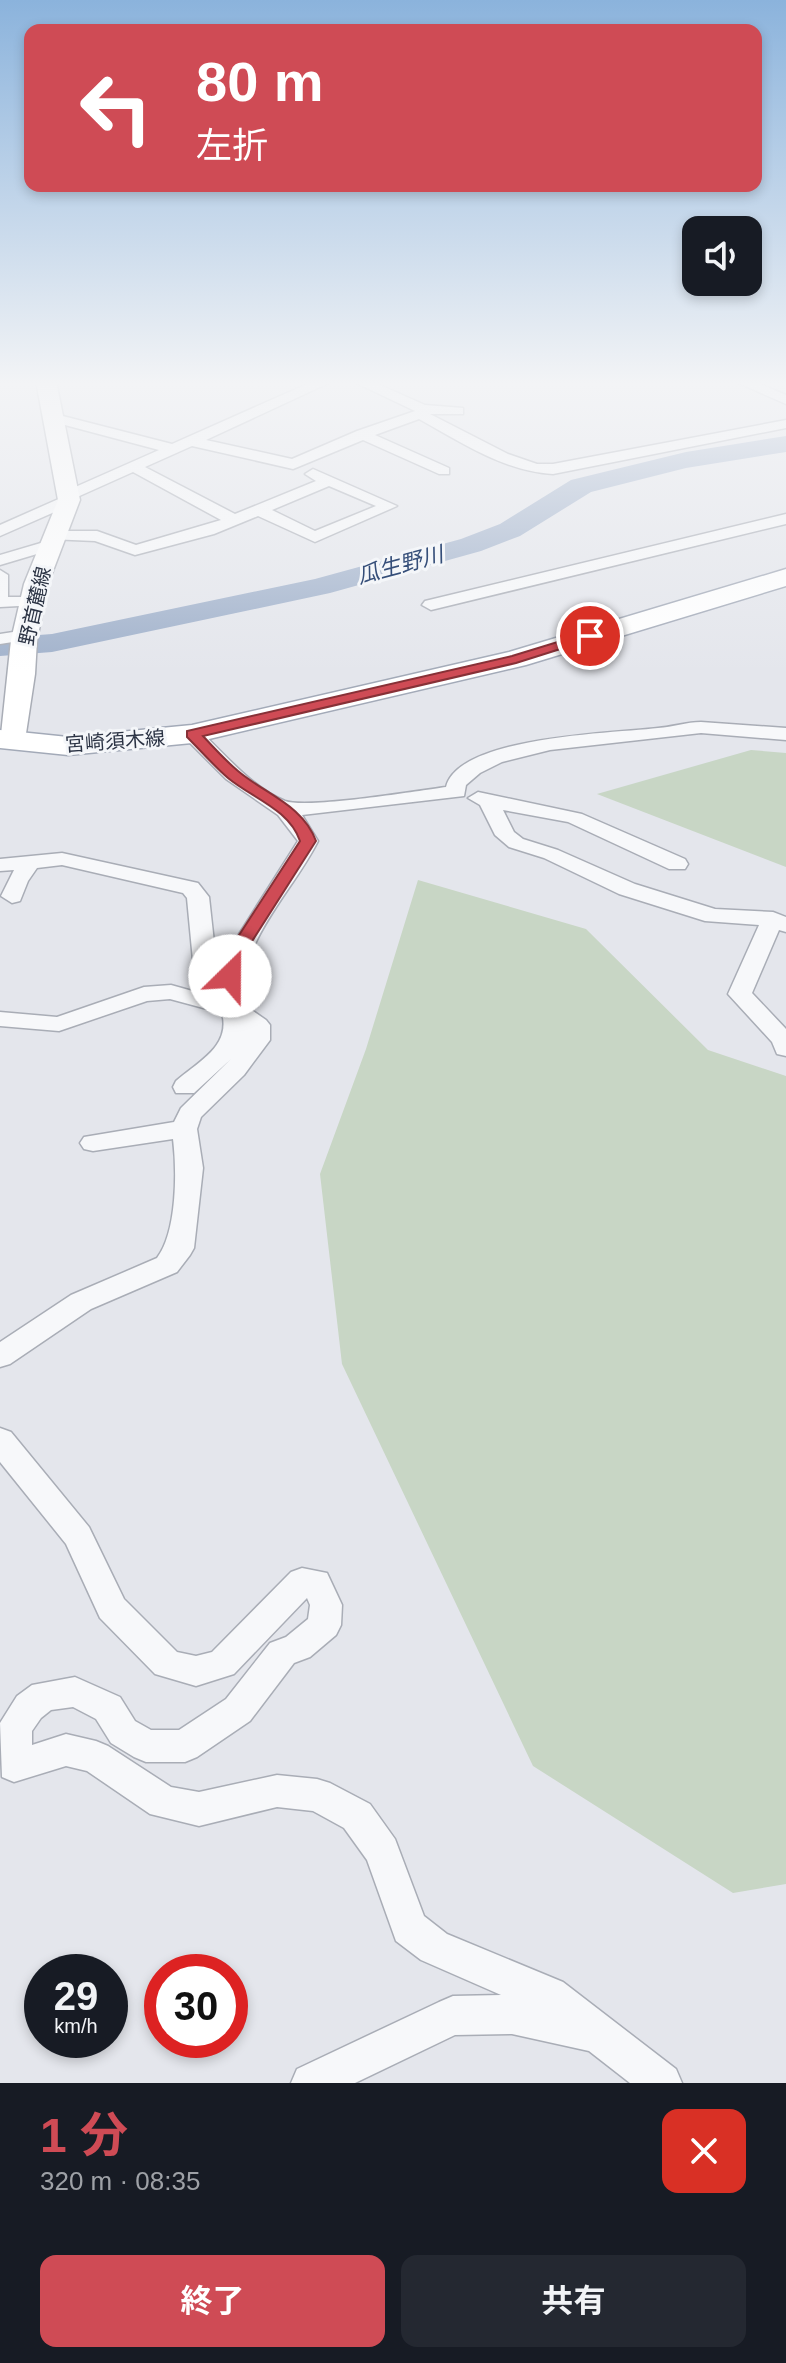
<!DOCTYPE html>
<html lang="ja">
<meta charset="utf-8">
<style>
:root{--surface:#171b24;--page:#242831;--text:#f1f3f6;--muted:#9ea1a6;--accent:#cf4b55}
body{margin:0;font-family:Arial,"Noto Sans JP",sans-serif;background:var(--page);color:var(--text);height:100vh;display:flex;flex-direction:column;font-size:30px;white-space:nowrap}
*{box-sizing:border-box;margin:0}
p{font-size:26px;color:var(--muted)}
.icon{flex:none;width:44px;height:44px;fill:none;stroke:currentColor;stroke-width:2;stroke-linecap:round;stroke-linejoin:round}
.map{position:relative;height:2083px;overflow:hidden}
.side{display:flex;flex-direction:column;background:var(--surface);flex:1}
.side>*{flex:none}
.top-card{position:absolute;left:24px;top:24px;width:738px;height:168px;border-radius:16px;box-shadow:0 4px 12px #0003;background:#cf4b55;color:#fff;overflow:hidden}
.tools{position:absolute;left:682px;top:216px;display:grid;gap:16px}
.tools a{display:grid;place-items:center;width:80px;height:80px;border-radius:16px;background:var(--surface);box-shadow:0 4px 12px #0003;font-size:40px}
.speed{position:absolute;left:24px;top:1954px;display:flex;gap:16px;font-size:40px;font-weight:700;text-align:center}
.speed>*{display:grid;place-content:center;width:104px;height:104px;border-radius:50%;background:var(--surface);box-shadow:0 4px 12px #0003;line-height:1}
.speed small{font-size:20px;font-weight:400}
.speed .limit{border:12px solid #d22;background:#fff;color:#111}
.pin{position:absolute;display:grid;place-items:center;width:68px;height:68px;color:#fff;margin:-34px;border:4px solid #fff;border-radius:50%;box-shadow:0 2px 8px #0007}
.me{position:absolute;width:88px;margin:-44px;rotate:23deg;stroke-linejoin:round;filter:drop-shadow(0 0 6px #0008)}
.turn{display:flex;align-items:center;gap:28px;height:168px;padding:0 40px;font-size:36px}
.turn .icon{width:104px;height:104px;stroke-width:2.5}
.turn b{display:block;font-size:56px;line-height:68px}
.round{display:grid;place-items:center;flex:none;width:84px;height:84px;border-radius:16px;background:var(--page)}
.head{display:flex;align-items:center;justify-content:space-between;height:136px;padding:0 40px}
h1{font-size:48px;font-weight:700;line-height:60px;color:var(--accent)}
.button{display:flex;gap:16px;margin-top:auto;padding:16px 40px}
.button a{flex:1;height:92px;border-radius:16px;background:var(--accent);color:#fff;font-size:32px;font-weight:700;line-height:92px;text-align:center}
.button a+a{background:var(--page);color:var(--text)}
.map>svg:first-child{display:block}
.green{fill:#c8d6c5}
.lines{fill:none;stroke-linecap:round;stroke-linejoin:round}
.river{fill:#a0b1cb;fill-rule:evenodd}
.minor-casing{stroke:#a9adb6;stroke-width:3}
.secondary-casing{stroke:#a9adb6;stroke-width:3}
.primary-casing{stroke:#a3aab8;stroke-width:3}
.minor{fill:#f7f8fa;fill-rule:evenodd}
.secondary{fill:#fff;fill-rule:evenodd}
.primary{fill:#fff;fill-rule:evenodd}
.route{fill:#cf4b55;stroke:#873137;stroke-width:2}
.labels{text-anchor:middle;dominant-baseline:central;stroke-width:6;stroke-linejoin:round;paint-order:stroke}
.far-street-label{font-size:20px;fill:#2b3344;stroke:#f4f6f9}
.far-water-label{font-size:22px;font-style:italic;fill:#354e79;stroke:#f4f6f9}
</style>
<div class="map">
<svg width="786" height="2083" viewBox="0 0 786 2083">
<rect width="100%" height="100%" fill="#e4e6ec"/>
<!-- green -->
<path class="green" d="M751,750L786,753V867L597,794Z
M418,880L586,929L708,1050L786,1076V1884L733,1893L533,1766L342,1364L320,1174L366,1049Z"/>
<g class="lines">
<!-- river -->
<path class="river" d="M786,436V452L686,468L591,492L520,536L481,551L330,593L52,652L0,656V638L52,634L315,579L461,539L500,524L571,480L686,452Z"/>
<defs>
<path id="minor" d="M314,381H333L206,440L292,459L357,431L415,411L352,381H371L425,405L463,408V414H430L508,454L537,464H553L786,420V428L553,474C503,471 461,442 419,419L375,435L449,468V474H439L363,440L293,469L192,446L145,467L235,514L316,481L305,474L313,469L397,506L315,542L258,516L214,534L135,555L95,541L49,539L47,536L55,531H97L136,545L221,520L133,472L75,498V503L0,536V525L63,497L64,492L159,450L46,420V414L51,413L172,444ZM329,486L376,506L315,531L272,510Z
M734,381H753L786,395V404Z
M786,514V524L431,610L422,605L425,601Z
M51,540L57,542V548L0,565V555Z
M0,570L8,575V597H38L41,601L38,605L0,607Z
M26,630L35,635L32,639L0,644V634Z
M701,722L786,728V740L701,733L550,750L502,762L480,773L466,785L464,796L302,815L318,841C292,893 238,941 243,1004L266,1020L270,1025V1040L244,1075L201,1117L197,1129L203,1168L194,1248L190,1255L177,1272L91,1309L10,1364L0,1367V1342L71,1295L157,1258C177,1232 177,1171 173,1139L93,1151L84,1149L80,1143L84,1137L174,1122L181,1108L231,1059L194,1093H176L173,1087L176,1081C199,1061 231,1046 222,1013L170,999L147,1001L59,1031L0,1026V1012L57,1017L144,987L171,985L196,992L187,898L183,893L62,865L37,868L28,881L20,901L12,903L1,896L14,870L0,871V859L62,853L198,883L209,897L219,988L227,953L298,841L278,815L226,779L185,738L182,734L185,730H199C225,754 251,787 285,801C307,809 417,791 446,787C458,736 616,733 658,728C673,727 686,722 701,722Z
M478,792L582,814L685,859L688,864L685,869H669L568,822L503,810L514,832L523,839L558,850L635,884L715,909L773,912L786,917V932L779,930L752,993L786,1029V1056L777,1054L772,1042L728,994L759,925L705,921L619,894L544,858L509,847L495,835L480,805L468,798Z
M0,1428L11,1432L89,1527L124,1599L177,1652L196,1656L212,1652L291,1572L302,1568L327,1573L342,1605L341,1625L336,1635L310,1657L294,1663L250,1721L197,1757L185,1762H146L134,1757L111,1743L96,1719L73,1707L51,1710L41,1718L32,1731V1745L66,1734L96,1741L108,1746L171,1787L199,1792L277,1775L317,1779L330,1783L370,1804L395,1839L424,1916L447,1934L563,1982L676,2069L682,2083H630L589,2051L512,2034L455,2035L355,2083H291L297,2069L439,2002L453,1996L501,1995L421,1960L396,1941L367,1860L344,1828L313,1811L277,1807L199,1826L150,1814L87,1771L66,1766L14,1782L2,1777L0,1723L17,1696L32,1685L75,1677L120,1697L135,1721L151,1730H179L226,1699L270,1643L286,1637L308,1619L310,1605L307,1598L234,1674L196,1686L155,1674L100,1618L66,1544L0,1462Z"/>
<path id="secondary" d="M36,381H56L80,500L48,584L37,640L35,674L25,740L21,746L11,748L0,744L11,640L24,584L58,500Z"/>
<path id="primary" d="M786,569V586L526,665L192,743L68,755L0,748V730L68,737L192,725L509,652Z"/>
</defs>
<!-- minor casing -->
<use href="#minor" class="minor-casing"/>
<!-- secondary casing -->
<use href="#secondary" class="secondary-casing"/>
<!-- primary casing -->
<use href="#primary" class="primary-casing"/>
<!-- minor -->
<use href="#minor" class="minor"/>
<!-- secondary -->
<use href="#secondary" class="secondary"/>
<!-- primary -->
<use href="#primary" class="primary"/>
</g>
<!-- sky -->
<linearGradient id="sky" x2="0" y2="1"><stop stop-color="#8bb3dc"/><stop offset="0.57" stop-color="#f3f4f6"/><stop offset="1" stop-color="#f3f4f6" stop-opacity="0"/></linearGradient>
<rect width="786" height="673" fill="url(#sky)"/>
<!-- route -->
<path class="route" d="M590,632L597,636L595,638L516,663L203,736C214,748 226,761 238,771C265,794 303,805 316,841L249,946L239,976L236,980H224L221,976L232,946L300,841C289,809 252,798 228,778C214,766 201,751 187,737V731L512,656Z"/>
<g class="labels">
<!-- far-street labels -->
<g class="far-street-label">
<text transform="translate(35 606) rotate(-77)">野首麓線</text>
<text transform="translate(115 741) rotate(-4)">宮崎須木線</text>
</g>
<!-- far-water labels -->
<g class="far-water-label">
<text transform="translate(400 565) rotate(-15)">瓜生野川</text>
</g>
</g>
</svg>
<div class="tools">
<a><svg class="icon" aria-label="sound" viewBox="0 0 24 24"><path d="M4 9h4l5-4v14l-5-4H4zM17 9q2 3 0 6"/></svg></a>
</div>
<div class="speed"><div>29<small>km/h</small></div><div class="limit">30</div></div>
<div class="pin" style="left:590px;top:636px;background:#d93025"><svg class="icon" aria-label="arrive" viewBox="0 0 24 24"><path d="M6 21V4h12l-3 4 3 4H6"/></svg></div>
<svg class="me" style="left:230px;top:976px" viewBox="-20 -20 40 40"><circle r="19" fill="#fff"/><path d="M0-13L10 11 0 6-10 11z" fill="#cf4b55"/></svg>
<div class="top-card">
<div class="turn"><svg class="icon" aria-label="left" viewBox="0 0 24 24"><path d="M17 20v-9H6M10 6l-5 5 5 5"/></svg><div><b>80 m</b>左折</div></div>
</div>
</div>
<section class="side">
<div class="head"><div><h1>1 分</h1><p>320 m · 08:35</p></div><a class="round" style="background:#d93025;color:#fff"><svg class="icon" aria-label="close" viewBox="0 0 24 24"><path d="M6 6l12 12M18 6L6 18"/></svg></a></div>
<div class="button"><a>終了</a><a>共有</a></div>
</section>
